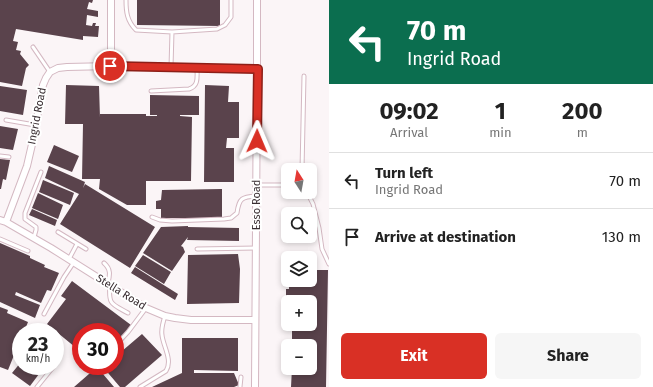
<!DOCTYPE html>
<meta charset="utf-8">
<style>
:root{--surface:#fff;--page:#f6f6f6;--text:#222;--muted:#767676;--line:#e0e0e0;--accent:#d93025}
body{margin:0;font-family:"Fira Sans",sans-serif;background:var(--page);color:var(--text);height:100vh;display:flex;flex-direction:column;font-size:15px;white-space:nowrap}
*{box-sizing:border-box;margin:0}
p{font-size:13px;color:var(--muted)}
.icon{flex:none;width:22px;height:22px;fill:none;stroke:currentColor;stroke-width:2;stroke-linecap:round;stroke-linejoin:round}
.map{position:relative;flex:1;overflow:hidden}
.details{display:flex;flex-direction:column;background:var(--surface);width:324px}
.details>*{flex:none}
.guide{background:#0b6e4f;color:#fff;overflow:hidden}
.needle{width:26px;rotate:349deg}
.tools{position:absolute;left:281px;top:163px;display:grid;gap:8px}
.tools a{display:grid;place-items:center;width:36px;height:36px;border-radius:6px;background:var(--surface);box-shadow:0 2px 6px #0003;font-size:20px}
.speed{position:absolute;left:12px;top:323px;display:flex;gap:8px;font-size:20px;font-weight:700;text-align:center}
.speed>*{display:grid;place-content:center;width:52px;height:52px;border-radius:50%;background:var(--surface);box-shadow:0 2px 6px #0003;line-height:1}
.speed small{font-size:10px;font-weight:400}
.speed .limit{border:6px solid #d22;background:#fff;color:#111}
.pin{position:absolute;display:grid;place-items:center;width:34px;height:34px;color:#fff;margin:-17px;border:2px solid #fff;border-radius:50%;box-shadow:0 1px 4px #0007}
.me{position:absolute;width:44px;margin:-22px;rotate:1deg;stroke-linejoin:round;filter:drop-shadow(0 0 3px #0008)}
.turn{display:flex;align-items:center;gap:14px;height:84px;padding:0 12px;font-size:18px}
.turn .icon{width:52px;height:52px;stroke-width:2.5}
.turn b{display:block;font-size:28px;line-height:34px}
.eta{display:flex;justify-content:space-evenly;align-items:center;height:68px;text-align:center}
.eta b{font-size:24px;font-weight:700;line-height:28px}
.primary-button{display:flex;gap:8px;margin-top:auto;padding:8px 12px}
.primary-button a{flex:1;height:46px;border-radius:6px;background:var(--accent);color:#fff;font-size:16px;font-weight:700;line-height:46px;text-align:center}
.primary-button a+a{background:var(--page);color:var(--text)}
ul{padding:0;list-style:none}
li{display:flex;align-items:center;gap:12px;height:56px;padding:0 12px;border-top:1px solid var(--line)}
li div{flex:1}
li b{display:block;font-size:15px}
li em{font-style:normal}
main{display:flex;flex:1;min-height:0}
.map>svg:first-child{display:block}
.building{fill:#5a434c}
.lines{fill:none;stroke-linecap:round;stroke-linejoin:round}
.lane-casing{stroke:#d4b8c2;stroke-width:5}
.street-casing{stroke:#d4b8c2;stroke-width:8}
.lane{stroke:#fff;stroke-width:3}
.street{stroke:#fff;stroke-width:6}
.route-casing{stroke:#8d1f18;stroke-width:10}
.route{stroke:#d93025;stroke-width:7}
.labels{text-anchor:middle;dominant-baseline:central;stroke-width:4;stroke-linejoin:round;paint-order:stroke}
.street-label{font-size:11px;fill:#392e32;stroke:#fff}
</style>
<main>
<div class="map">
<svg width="329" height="387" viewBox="0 0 329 387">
<rect width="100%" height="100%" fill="#fbf5f7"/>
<!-- building -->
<path class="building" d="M0,0H93L92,3L89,2L87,9L98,11V17L87,15L86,25L92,26L93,23H96L95,26H99L98,37L83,36V40L16,29L13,41L18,42L16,50L21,51L20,54L29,65L26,68L22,86L0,82Z
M137,0H220V26L137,25Z
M66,85L99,86L100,118V114H146V116H157V115H150V95L199,96V115H180V116L192,117L191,181H146V205H127L99,189L100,179H82L83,124H65Z
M205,85L229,86L228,102H239V138H227L226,148H234V182H204Z
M0,86L27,90L23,115L0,111Z
M0,126L18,129L13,150L0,148Z
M54,145L79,156L72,172L47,162Z
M0,159L10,160L6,180L3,179L1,189H0Z
M49,166L85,182L83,188L85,184L155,227L130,268L60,224L79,194L45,178Z
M43,180L74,193L70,205L39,192Z
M222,189V218H161V209H156V201L161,200L162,190Z
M38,193L63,205L58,219L32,208Z
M32,209L57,220L55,226L29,215Z
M188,226V227L239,228V241L187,240L188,237L181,246L183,247L185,252L172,271L143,253L161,227Z
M0,243L30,256V258L45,265L44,267L59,273L51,291L47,290L41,303L16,292L15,295L40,305L35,318L0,302Z
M238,254L240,269L239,303L187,304L188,255Z
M143,255L171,272L164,284L135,266Z
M135,267L178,294L175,300L131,273Z
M310,270H328L326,387H291L292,368H310V346H292V327H286V317H288V324H310V302H288V307H286V289H289V280H310Z
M72,281L131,325L117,342L115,340V332H81V352L47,324L66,299L61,296Z
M0,307L8,310L7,313L28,322L24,332H21V338L8,370L0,367Z
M142,334L162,355L125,387H120L103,367L115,366V357Z
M182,338H238V371L194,370V373H234L239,385L234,387H152L182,373Z
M55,340L61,345L55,353Z
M21,362V366H45L30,386L12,373Z
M97,367L114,387H74Z"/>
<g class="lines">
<defs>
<path id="lane" d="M126,0C126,12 127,21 136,30L172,32L217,29L225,25L231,17V0
M33,47L50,72
M171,67L172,32
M151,91L189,89C199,86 197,77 197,68
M6,120L35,125
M0,156L9,157
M302,170L304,76
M256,185H288
M307,192L313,204L319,228L322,249L329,264
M152,217L160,220L172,221L224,219L231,218L237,213C239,198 242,197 256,196
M58,232L86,249
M34,237L36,230V227L25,219V213L41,172
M0,239L28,251
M197,249L256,248
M69,259L77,244
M104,263C111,269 110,275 108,283
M110,285C108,305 112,304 128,313
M44,314L64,277L74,262
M115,346L128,332L146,308
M37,387L54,366
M140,387L166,371C173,360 163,346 162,335C161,329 163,322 165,316
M240,387L241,377"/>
<path id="street" d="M111,66V0
M0,220L6,222L51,248L146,308L165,316L175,318L191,320H255
M6,222L27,166L33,140L43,85L46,78L50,72L58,68L67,67L111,66L257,69
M255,387L257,69V0"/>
</defs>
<!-- lane casing -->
<use href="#lane" class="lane-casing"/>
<!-- street casing -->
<use href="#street" class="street-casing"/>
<!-- lane -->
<use href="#lane" class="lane"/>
<!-- street -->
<use href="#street" class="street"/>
</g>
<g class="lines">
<defs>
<path id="route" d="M110,66L258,69L257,141"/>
</defs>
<!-- route casing -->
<use href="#route" class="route-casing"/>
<!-- route -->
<use href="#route" class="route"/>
</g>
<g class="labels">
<!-- street labels -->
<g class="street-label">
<text transform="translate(37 116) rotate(-79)">Ingrid Road</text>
<text transform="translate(256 205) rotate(-90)">Esso Road</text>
<text transform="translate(121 292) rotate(32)">Stella Road</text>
</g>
</g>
</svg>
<div class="tools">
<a><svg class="needle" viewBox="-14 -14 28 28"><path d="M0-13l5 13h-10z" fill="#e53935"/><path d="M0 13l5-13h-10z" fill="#767676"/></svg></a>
<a><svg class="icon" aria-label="search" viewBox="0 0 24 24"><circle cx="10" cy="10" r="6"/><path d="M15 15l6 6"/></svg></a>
<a><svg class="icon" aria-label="layers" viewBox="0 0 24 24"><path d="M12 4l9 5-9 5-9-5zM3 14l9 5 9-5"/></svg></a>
<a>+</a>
<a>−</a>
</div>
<div class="speed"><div>23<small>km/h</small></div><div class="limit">30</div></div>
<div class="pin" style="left:110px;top:66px;background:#d93025"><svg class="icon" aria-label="arrive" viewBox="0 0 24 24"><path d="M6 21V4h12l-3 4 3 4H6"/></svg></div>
<svg class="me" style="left:257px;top:141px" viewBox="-20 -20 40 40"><path d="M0-17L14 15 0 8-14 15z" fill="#d93025" stroke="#fff" stroke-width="4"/></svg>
</div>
<section class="details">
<div class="guide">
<div class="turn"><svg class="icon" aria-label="left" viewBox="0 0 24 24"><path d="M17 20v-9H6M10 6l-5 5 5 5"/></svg><div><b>70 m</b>Ingrid Road</div></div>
</div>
<div class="eta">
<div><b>09:02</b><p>Arrival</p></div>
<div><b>1</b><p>min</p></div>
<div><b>200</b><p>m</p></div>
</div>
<ul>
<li><svg class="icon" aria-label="left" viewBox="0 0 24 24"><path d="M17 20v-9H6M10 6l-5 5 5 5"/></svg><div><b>Turn left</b><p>Ingrid Road</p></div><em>70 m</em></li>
<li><svg class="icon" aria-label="arrive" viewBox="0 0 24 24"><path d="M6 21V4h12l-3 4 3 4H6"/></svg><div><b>Arrive at destination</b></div><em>130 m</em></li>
</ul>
<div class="primary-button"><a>Exit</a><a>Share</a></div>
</section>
</main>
